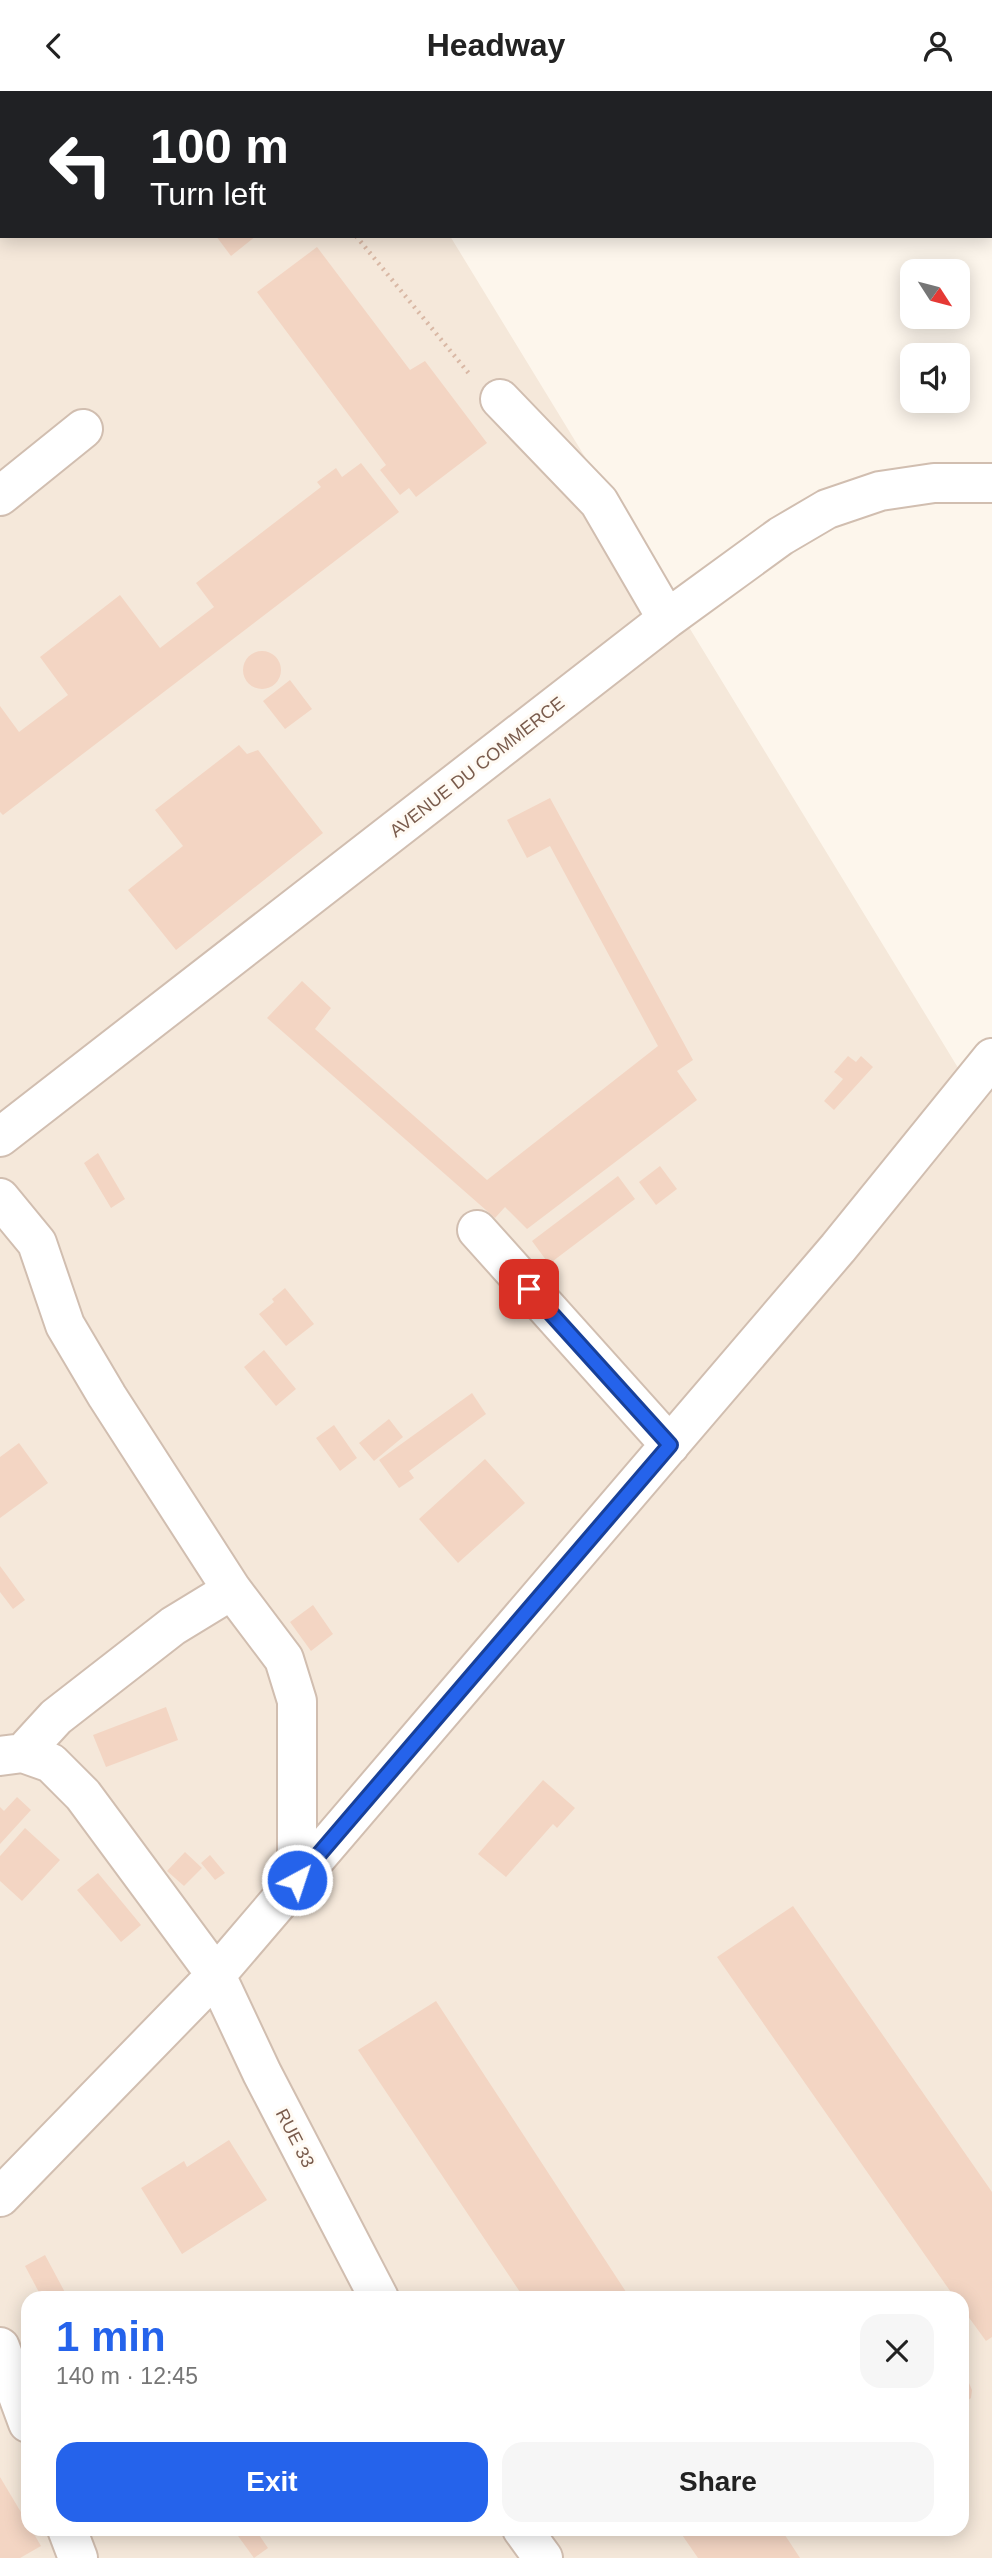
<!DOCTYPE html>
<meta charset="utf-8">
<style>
:root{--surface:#fff;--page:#f6f6f6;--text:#222;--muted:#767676;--accent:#2563eb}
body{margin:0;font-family:Arial,sans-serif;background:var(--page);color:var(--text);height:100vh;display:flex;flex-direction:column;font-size:26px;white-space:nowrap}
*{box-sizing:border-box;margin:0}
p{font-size:23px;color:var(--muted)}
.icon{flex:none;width:38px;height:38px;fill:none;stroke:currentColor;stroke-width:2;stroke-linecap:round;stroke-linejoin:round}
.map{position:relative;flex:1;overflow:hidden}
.panel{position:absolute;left:21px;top:2200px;width:948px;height:245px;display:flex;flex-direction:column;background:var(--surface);border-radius:21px;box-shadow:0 4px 18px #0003}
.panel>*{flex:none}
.banner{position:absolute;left:0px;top:0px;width:992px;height:147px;box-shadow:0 4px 18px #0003;background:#202124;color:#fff;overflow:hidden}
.needle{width:46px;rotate:126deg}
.controls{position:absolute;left:900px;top:168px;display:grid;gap:14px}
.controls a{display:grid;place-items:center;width:70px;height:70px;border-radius:14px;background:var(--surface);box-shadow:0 4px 18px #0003;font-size:35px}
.pin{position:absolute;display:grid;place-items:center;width:60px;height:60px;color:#fff;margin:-30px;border-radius:14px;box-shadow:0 4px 10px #0006}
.me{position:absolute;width:77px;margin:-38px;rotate:40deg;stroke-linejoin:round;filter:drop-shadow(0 0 5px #0008)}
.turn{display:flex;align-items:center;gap:24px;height:147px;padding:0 35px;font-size:32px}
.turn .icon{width:91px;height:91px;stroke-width:2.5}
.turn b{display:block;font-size:49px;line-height:60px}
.round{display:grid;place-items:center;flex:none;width:74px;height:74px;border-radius:21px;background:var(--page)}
.overview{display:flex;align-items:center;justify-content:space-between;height:119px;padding:0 35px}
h1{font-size:42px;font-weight:700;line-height:52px;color:var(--accent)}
.action{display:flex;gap:14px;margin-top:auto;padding:14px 35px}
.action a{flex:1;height:80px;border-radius:21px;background:var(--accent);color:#fff;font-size:28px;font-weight:700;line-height:80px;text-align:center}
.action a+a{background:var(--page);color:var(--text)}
header{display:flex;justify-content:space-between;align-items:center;height:91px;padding:0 35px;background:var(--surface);font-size:32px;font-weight:700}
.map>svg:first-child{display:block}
.residential{fill:#f5e8da;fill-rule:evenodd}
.building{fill:#f3d5c3}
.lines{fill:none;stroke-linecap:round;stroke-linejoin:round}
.minor-casing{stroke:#d1beb0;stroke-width:42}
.path{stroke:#d9b8a5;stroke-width:4.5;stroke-dasharray:2 5;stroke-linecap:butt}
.minor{stroke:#fff;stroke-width:38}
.route-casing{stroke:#184099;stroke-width:18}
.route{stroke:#2563eb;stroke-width:12}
.labels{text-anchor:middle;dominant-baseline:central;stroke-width:6;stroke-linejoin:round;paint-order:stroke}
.street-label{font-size:18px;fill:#7a5c4d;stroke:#fffaf3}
</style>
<header><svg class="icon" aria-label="back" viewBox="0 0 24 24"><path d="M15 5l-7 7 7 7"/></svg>Headway<svg class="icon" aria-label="person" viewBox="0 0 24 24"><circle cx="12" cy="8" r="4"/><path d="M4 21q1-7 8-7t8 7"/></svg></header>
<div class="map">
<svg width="992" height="2467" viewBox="0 0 992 2467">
<rect width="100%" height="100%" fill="#fdf6ec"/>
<!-- residential -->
<path class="residential" d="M0,0H361L362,2H2V145H450L971,998L992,984V2467H0ZM28,2207H962V2438H28Z"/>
<!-- building -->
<path class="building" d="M216,145H256L231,165Z
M317,156L410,279L425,270L487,352L416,406L409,397L400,404L380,379L386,374L257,201Z
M361,372L399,421L3,724L0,721V615L19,641L68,604L40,566L120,504L160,557L214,516L196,492L321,396L317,391L336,377L342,386Z
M243 579a19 19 0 1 1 38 0a19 19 0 1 1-38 0Z
M290,589L312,618L285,638L263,610Z
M239,654L247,663L258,659L323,742L176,859L128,799L183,755L155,719Z
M550,707L693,969L677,980L697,1009L527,1138L505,1116L495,1127L267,927L302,890L331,917L315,938L487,1089L658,955L550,755L527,767L507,729Z
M848,965L856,971L861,965L873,976L834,1019L824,1010L843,988L834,981Z
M98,1062L125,1108L111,1117L84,1072Z
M660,1075L677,1098L656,1114L639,1091Z
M618,1085L635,1108L549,1173L532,1150Z
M285,1197L314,1233L286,1255L259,1223L274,1211L272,1208Z
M264,1259L296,1298L276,1315L244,1276Z
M472,1302L486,1323L409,1380L414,1387L399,1397L379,1369Z
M389,1328L403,1346L374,1370L359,1352Z
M334,1334L357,1367L340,1380L316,1347Z
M19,1352L48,1392L0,1427V1366Z
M485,1368L525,1412L458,1472L419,1428Z
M0,1475L25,1509L13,1518L0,1501Z
M313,1514L333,1543L311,1560L290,1531Z
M166,1616L178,1649L106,1676L93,1644Z
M543,1689L575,1717L557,1737L553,1733L506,1786L478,1763Z
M17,1706L31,1719L0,1753V1716L4,1720Z
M25,1737L60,1769L22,1810L0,1790V1765Z
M185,1761L202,1777L184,1795L167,1780Z
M210,1764L225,1782L215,1789L201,1772Z
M98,1782L141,1834L121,1851L77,1799Z
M793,1815L992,2101V2246L986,2250L962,2217V2207H955L717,1866Z
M436,1910L630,2207H524L358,1959Z
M229,2049L267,2109L182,2163L141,2097L184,2070L187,2076Z
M45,2164L68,2207H42L25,2175Z
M962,2289L969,2292L972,2299L971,2307L962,2313Z
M0,2386L28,2433V2438H31L41,2455L20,2467H0Z
M233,2438H255L268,2457L254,2467Z
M678,2438H781L800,2467H698Z"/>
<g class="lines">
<defs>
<path id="minor" d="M257,0L258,2
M442,2L445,0
M500,308L599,411L667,528
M0,405L83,338
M0,1046L667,528L781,445L827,418L880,400L934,392H992
M0,1107L37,1152L65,1234L107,1305L232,1499L284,1568L297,1610V1789
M477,1139L670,1354
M23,1662L56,1626L173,1535L232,1499
M0,1665L23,1662L51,1672L83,1704L216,1884L262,1982L379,2207
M0,2106L216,1884L838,1157L992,967
M0,2256L28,2332
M67,2438L78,2467
M522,2438L543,2467"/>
</defs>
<!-- minor casing -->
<use href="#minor" class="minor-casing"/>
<!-- path -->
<path class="path" d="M356,145L471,285"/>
<!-- minor -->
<use href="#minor" class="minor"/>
</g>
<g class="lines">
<defs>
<path id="route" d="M297,1789L670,1354L529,1198"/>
</defs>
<!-- route casing -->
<use href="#route" class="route-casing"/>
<!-- route -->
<use href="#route" class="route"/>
</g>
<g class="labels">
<!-- street labels -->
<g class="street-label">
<text transform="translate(477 676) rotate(-38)">AVENUE DU COMMERCE</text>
<text transform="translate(295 2047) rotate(63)">RUE 33</text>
</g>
</g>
</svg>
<div class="controls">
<a><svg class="needle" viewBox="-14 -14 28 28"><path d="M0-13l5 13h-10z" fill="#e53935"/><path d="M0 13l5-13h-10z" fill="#767676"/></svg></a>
<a><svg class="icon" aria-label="sound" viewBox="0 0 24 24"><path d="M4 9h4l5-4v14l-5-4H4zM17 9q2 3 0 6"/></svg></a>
</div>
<div class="pin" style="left:529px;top:1198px;background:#d93025"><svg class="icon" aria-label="arrive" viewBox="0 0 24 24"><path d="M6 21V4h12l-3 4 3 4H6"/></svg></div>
<svg class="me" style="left:297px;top:1789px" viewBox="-20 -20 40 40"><circle r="17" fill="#2563eb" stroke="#fff" stroke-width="3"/><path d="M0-11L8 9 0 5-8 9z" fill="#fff"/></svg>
<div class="banner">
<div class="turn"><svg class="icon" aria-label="left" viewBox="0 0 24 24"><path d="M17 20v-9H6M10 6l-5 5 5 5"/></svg><div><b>100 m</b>Turn left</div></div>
</div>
<section class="panel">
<div class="overview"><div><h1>1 min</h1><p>140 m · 12:45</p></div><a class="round"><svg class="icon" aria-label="close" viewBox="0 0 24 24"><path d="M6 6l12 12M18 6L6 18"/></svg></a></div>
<div class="action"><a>Exit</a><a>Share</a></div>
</section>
</div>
